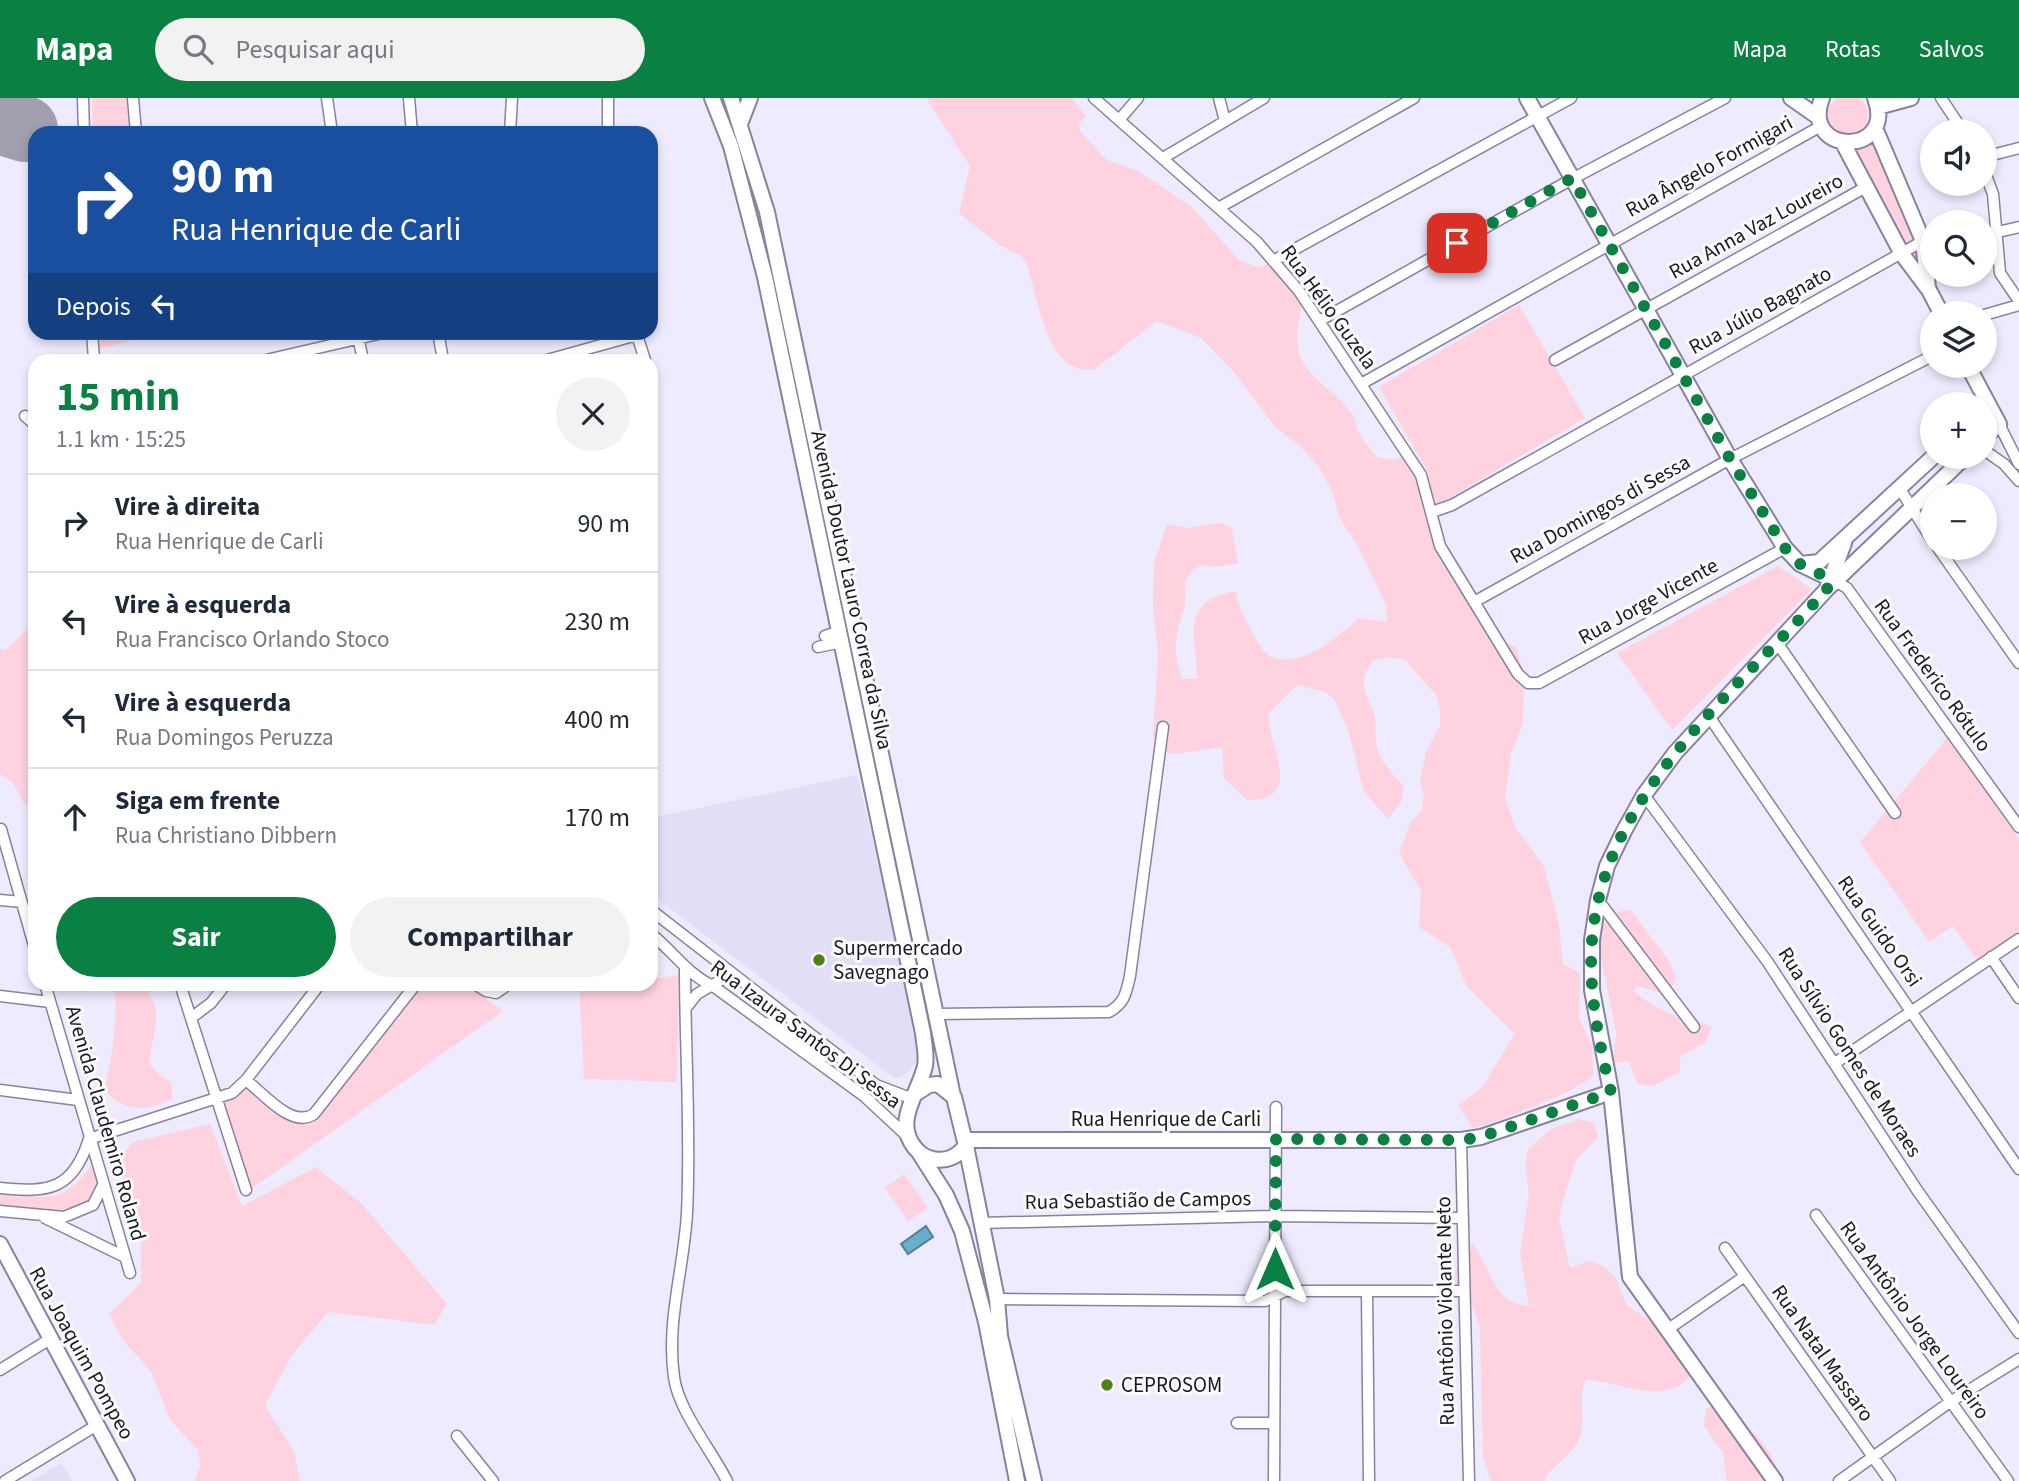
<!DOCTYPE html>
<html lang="pt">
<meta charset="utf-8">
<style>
:root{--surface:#fff;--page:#f2f2f3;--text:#1f2937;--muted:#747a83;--line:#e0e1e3;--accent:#0b8043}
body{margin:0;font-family:"Source Sans 3",sans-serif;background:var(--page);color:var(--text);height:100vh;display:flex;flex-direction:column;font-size:26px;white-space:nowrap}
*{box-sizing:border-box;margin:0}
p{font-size:23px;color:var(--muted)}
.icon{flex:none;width:38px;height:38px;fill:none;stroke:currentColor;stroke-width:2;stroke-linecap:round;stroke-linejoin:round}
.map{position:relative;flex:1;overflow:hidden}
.side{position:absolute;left:28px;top:256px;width:630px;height:637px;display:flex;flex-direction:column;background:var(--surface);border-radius:21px;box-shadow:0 4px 10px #0003}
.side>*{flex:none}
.hud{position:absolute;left:28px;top:28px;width:630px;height:214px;border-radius:21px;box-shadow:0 4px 10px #0003;background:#1a4fa0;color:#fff;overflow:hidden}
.controls{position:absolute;left:1920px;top:21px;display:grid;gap:14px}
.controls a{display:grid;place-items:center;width:77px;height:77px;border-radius:50%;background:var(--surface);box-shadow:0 4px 10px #0003;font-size:35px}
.pin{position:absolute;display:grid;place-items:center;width:60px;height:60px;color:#fff;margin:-30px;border-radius:14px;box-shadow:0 4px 10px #0006}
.me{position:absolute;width:77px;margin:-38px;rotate:0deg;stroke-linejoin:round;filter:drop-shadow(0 0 5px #0008)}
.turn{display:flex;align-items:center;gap:24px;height:147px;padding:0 28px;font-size:32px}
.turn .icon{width:91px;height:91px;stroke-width:2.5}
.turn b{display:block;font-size:49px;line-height:60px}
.then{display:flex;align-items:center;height:66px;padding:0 28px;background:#0003;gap:14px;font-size:26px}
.round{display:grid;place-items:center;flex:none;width:74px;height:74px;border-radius:37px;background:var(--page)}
.head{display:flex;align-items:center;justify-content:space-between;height:119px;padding:0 28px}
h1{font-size:42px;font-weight:700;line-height:52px;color:var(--accent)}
.primary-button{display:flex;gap:14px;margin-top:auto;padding:14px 28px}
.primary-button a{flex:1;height:80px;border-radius:42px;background:var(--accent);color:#fff;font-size:28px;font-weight:700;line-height:80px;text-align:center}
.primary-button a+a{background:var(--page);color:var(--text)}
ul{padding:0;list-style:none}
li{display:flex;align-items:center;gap:21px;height:98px;padding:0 28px;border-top:2px solid var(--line)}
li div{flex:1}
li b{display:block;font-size:26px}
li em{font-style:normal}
header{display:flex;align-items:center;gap:42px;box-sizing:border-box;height:98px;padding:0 35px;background:var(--accent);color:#fff}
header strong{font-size:33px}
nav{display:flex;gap:38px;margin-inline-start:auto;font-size:24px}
.search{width:490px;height:63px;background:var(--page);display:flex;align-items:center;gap:18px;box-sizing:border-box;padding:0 24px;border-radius:38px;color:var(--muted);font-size:26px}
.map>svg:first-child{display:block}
.built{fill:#e2def6}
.green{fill:#fed2df}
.water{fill:#69adcd;stroke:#51809a;stroke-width:2}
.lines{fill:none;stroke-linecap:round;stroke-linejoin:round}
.runway{stroke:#a19eae;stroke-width:66}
.street-casing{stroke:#88829f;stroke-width:13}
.secondary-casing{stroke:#88829f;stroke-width:18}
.street{stroke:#fff;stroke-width:10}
.secondary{stroke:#fff;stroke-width:14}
.route{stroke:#0b8043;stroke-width:12;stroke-dasharray:0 21.6}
.poi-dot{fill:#4d8218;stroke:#fbfbfb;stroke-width:2.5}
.labels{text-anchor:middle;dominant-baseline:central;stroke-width:6;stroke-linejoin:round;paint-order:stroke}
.street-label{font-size:21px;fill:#191722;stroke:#fbfbfb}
.poi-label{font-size:21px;fill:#191722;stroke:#fbfbfb;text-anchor:start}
</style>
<header>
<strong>Mapa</strong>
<div class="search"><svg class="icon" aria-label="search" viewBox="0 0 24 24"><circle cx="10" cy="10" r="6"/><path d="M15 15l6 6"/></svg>Pesquisar aqui</div>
<nav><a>Mapa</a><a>Rotas</a><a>Salvos</a></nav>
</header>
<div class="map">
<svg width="2019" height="1383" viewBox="0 0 2019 1383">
<rect width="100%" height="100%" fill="#eeebfe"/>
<!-- built -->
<path class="built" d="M857,677L917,927L921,957L907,976L895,981L651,796V720Z
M62,1365L72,1383H31Z"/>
<!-- green -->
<path class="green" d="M1828 17a20 20 0 1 1 40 0a20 20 0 1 1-40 0Z
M92,0H128L130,35H93Z
M926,0H1072L1086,18L1079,26L1080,33L1107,62L1136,72L1191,108L1239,162L1259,170L1275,162C1326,195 1285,222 1301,260C1311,283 1338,295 1352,316C1356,321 1356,327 1358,332C1362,342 1370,350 1377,359L1392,362L1406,358L1419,365L1431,390L1428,374L1379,289L1519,207L1585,320L1439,406C1427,460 1449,465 1474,508C1480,518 1478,528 1488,536C1496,542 1508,545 1517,550L1524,580L1523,625L1511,656L1505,701L1516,730L1544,768L1559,827L1563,866L1580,875L1579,920L1592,948L1593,978C1572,996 1502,1022 1473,1030L1458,1008L1482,989L1515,936L1466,887L1451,850L1419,829L1421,793L1399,755L1410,725L1421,713L1424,698L1420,684L1426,654L1440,627V612L1436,597L1405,562L1390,559L1374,562C1357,584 1365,593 1374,616C1377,626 1374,638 1377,649C1381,665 1394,677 1404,689L1401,704L1388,721L1364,694L1348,632L1334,601L1325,594L1297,587L1269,615C1265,643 1308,703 1247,702L1224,680L1222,649L1176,656L1161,653L1153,639L1158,557L1153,508L1154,465L1167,426L1187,430L1222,425L1232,431L1238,465L1215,469L1200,467C1175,487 1190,488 1184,510C1175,543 1172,548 1182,581H1197C1197,538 1178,504 1236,493C1237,509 1245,520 1252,534C1257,542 1263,556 1272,559C1304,571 1338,537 1360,520L1387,524L1386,507L1359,450L1339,419L1333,395L1319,369L1300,348L1275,329L1235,275L1201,240L1157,223L1095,271C1046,280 1038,196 1026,165L1021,158L999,147L959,115L970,68Z
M1873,37L1917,142L1922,174L1904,153L1851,49Z
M99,235H147L148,238L99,251Z
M1778,468L1812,491L1672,632L1617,555Z
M35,525V561L28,579L30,596L35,600V710L25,707L13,685L0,676V551L5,552Z
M1949,638L2019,740V833L1977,862L1953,828L1929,844L1860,744Z
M1625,812L1631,813L1670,864L1676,880L1670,893L1658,894L1637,888L1634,893C1648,906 1668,916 1685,922C1695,925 1702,924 1712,929L1706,944L1680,959V974L1653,988L1638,986L1629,964L1613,965L1616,935L1598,844C1602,825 1607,817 1625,812Z
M679,877L677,984L584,981L579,886H651V881Z
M113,886H142C166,911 153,933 149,964L158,976L171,984L173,1000C147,1015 124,1014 104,992C111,969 120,907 113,886Z
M423,886H467L503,913L251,1091L221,1004L248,991C265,1003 293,1036 314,1023Z
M1579,1021L1594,1025L1598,1040L1576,1062L1562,1106L1559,1121L1570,1170L1589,1163L1604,1168L1615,1179L1627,1207L1694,1253L1695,1271C1669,1314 1621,1282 1586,1282C1576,1299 1588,1322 1579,1341C1572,1357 1557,1365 1546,1378L1545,1383H1491L1483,1358L1480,1230L1473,1209L1451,1178L1469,1157L1472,1145C1492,1169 1491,1205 1529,1208L1520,1156L1529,1096L1525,1066L1528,1051L1551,1031Z
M210,1026L242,1108L316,1069L362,1106L447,1206L434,1227L328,1214L292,1257L265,1307L294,1354L300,1383H195L200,1367L198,1352L170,1322L151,1274L123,1242L109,1216L141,1185V1124L116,1065L133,1044Z
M92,1066L98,1086L91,1104C60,1117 33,1112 0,1108V1096C47,1099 62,1108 92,1066Z
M904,1076L928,1110L908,1123L885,1090Z
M1719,1304C1733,1312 1768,1346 1773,1361C1776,1367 1776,1376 1777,1383H1727L1723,1355L1704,1328L1706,1311Z"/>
<!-- water -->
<path class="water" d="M926,1128L933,1139L908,1156L901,1146Z"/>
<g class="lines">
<!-- runway -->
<path class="runway" d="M0,23L25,31"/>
<defs>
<path id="street" d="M83,0L84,35
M133,0L136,35
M327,0L332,35
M409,0L412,35
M608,0V35
M1094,0L1257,144L1299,193L1421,377L1440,448L1518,576L1528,585H1539L1785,450
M1219,0L1225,23
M1941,0L1963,33
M1119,22L1138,0
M510,35L512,0
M1984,59L2019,50
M1163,60L1264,0
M1984,72L1993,96L2000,175L2019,203
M1220,109L1414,0
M1998,134L2019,129
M1273,163L1571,0
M1984,217L2019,207
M1319,223L1572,81L1725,0
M92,234L94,262
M357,234L363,262
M438,234L443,262
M636,234L645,262
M266,262L387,234
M547,262L637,237
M1555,262L1866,89
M1361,286L1821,28
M25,318L35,327
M1999,326L2019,366
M1984,352L2004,366L2019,383
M1900,391L1932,442
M1432,414L1452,407L1923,143
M1938,450L2019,565
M1837,484L1847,490L2019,729
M1474,504L1730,361L1932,258
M825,538L840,533
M1778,546L1895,715
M818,549L842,544
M1708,617L2019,1071
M1644,697L1767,863L1917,1092L2019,1235
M1,731L35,851
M0,802L22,804
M1598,802L1694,929
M651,812L876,987L913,1001
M651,836C673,853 688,877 713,888L864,998L907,1038
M1991,859L2019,900
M685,869C685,951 691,1033 687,1115C684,1170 666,1224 674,1279C678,1312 712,1353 727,1383
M45,886L130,1175
M180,886L246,1092
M475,886L486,893L496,895L509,886
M0,898L50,904
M686,910L697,896L721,882L725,871
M937,916L1109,914C1125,905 1126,895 1130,878L1163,629
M191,920L211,905L226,886
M765,925C796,928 805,952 832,960L838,957
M1835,965L2019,841
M246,982C264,996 292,1031 314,1016L416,886
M0,992L78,1002
M89,1041L232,995L246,982L320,886
M1461,1042L1469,1383
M0,1090C49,1095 73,1092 89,1041
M0,1113L64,1119L93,1107L103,1087
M1816,1117L2008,1383
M45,1120L125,1159
M981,1125L1275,1118L1463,1120
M1725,1150L1890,1383
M1367,1193L1369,1383
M997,1201L1265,1203L1285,1193H1464
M1667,1232L1745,1178
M0,1272L50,1241
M1237,1325H1274
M457,1338L493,1383
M5,1383L97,1327
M1274,1383L1276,1009
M1839,1383L1950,1304L2019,1261"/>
<path id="secondary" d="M712,0L731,48L765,179L923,935C924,946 927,957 925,968C919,995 893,1023 915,1050C920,1056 925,1060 933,1061C948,1064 957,1058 966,1048L954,999L938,986L929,987L915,996
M731,0L767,114L953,998
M1527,0L1730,361L1785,450L1800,466L1837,484
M1791,0L1818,19
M1822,0C1800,58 1897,59 1875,0
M1878,9L1911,0
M740,26L750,0
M1875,30L1923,143L1928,190
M1843,45L1902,156L1929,192L1941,215
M1968,268L1999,326L1984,340
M1801,466L1819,464L1933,359
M1828,488L1844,445
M965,1042H1461L1481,1039L1611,994
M966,1048L997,1201L1000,1238L1034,1383
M920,1056L946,1097L962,1133L986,1224L1017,1383
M0,1146L127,1383
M1775,1383L1630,1179L1611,994L1592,892V842L1598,802L1607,768L1624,733L1644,697L1675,655L1827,491L1965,359"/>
</defs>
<!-- street casing -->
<use href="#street" class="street-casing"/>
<!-- secondary casing -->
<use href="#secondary" class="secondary-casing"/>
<!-- street -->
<use href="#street" class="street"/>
<!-- secondary -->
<use href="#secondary" class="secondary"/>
</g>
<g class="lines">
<!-- route -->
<path class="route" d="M1275,1171L1276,1041L1461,1042L1481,1039L1611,994C1599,945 1588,893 1592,842C1604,694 1735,595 1827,491L1830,481L1800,466L1785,450L1730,361L1572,80L1457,145"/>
</g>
<!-- markers -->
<g class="poi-dot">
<circle cx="819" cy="862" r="7"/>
<circle cx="1107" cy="1287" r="7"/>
</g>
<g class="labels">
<!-- street labels -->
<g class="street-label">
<text transform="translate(1709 68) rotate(-29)">Rua Ângelo Formigari</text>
<text transform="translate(1756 128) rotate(-29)">Rua Anna Vaz Loureiro</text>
<text transform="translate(1329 209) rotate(54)">Rua Hélio Guzela</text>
<text transform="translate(1760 212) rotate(-29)">Rua Júlio Bagnato</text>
<text transform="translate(1600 411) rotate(-29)">Rua Domingos di Sessa</text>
<text transform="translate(852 492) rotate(78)">Avenida Doutor Lauro Correa da Silva</text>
<text transform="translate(1648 503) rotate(-29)">Rua Jorge Vicente</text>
<text transform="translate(1933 577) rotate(54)">Rua Frederico Rótulo</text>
<text transform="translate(1880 833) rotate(55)">Rua Guido Orsi</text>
<text transform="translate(806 936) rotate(37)">Rua Izaura Santos Di Sessa</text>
<text transform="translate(1850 954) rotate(57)">Rua Sílvio Gomes de Moraes</text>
<text x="1166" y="1021">Rua Henrique de Carli</text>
<text transform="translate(106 1025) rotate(74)">Avenida Claudemiro Roland</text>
<text transform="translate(1138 1102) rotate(-1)">Rua Sebastião de Campos</text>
<text transform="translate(1445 1213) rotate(-91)">Rua Antônio Violante Neto</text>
<text transform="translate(1915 1222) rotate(54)">Rua Antônio Jorge Loureiro</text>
<text transform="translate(82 1255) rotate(61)">Rua Joaquim Pompeo</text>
<text transform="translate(1823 1255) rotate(55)">Rua Natal Massaro</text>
</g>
<!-- poi labels -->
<g class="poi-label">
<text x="833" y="850">Supermercado<tspan x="833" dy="24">Savegnago</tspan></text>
<text x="1121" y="1287">CEPROSOM</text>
</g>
</g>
</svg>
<div class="controls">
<a><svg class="icon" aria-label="sound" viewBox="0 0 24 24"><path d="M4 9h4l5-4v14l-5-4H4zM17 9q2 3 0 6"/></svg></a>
<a><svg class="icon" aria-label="search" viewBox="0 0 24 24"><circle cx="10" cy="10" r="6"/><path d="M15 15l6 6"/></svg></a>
<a><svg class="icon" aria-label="layers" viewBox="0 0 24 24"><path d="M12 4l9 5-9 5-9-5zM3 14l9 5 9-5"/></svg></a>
<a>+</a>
<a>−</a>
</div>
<div class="pin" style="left:1457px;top:145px;background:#d93025"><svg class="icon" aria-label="arrive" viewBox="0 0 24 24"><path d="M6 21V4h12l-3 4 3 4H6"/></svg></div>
<svg class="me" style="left:1275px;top:1171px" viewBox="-20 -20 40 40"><path d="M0-17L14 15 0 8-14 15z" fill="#0b8043" stroke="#fff" stroke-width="4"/></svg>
<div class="hud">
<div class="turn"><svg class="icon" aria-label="right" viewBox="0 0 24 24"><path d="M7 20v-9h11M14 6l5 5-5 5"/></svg><div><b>90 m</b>Rua Henrique de Carli</div></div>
<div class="then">Depois<svg class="icon" aria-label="left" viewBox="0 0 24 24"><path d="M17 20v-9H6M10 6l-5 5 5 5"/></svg></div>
</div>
<section class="side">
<div class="head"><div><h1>15 min</h1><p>1.1 km · 15:25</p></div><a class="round"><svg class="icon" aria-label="close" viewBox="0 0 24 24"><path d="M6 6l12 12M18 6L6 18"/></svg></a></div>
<ul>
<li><svg class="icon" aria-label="right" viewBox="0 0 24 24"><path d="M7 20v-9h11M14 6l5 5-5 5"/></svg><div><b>Vire à direita</b><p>Rua Henrique de Carli</p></div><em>90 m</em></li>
<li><svg class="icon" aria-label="left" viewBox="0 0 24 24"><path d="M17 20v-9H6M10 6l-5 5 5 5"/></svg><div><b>Vire à esquerda</b><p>Rua Francisco Orlando Stoco</p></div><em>230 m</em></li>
<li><svg class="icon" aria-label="left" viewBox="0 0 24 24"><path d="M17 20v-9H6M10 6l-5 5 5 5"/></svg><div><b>Vire à esquerda</b><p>Rua Domingos Peruzza</p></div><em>400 m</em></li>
<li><svg class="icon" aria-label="ahead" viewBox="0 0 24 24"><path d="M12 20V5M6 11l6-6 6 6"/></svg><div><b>Siga em frente</b><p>Rua Christiano Dibbern</p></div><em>170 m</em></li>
</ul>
<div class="primary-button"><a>Sair</a><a>Compartilhar</a></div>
</section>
</div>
